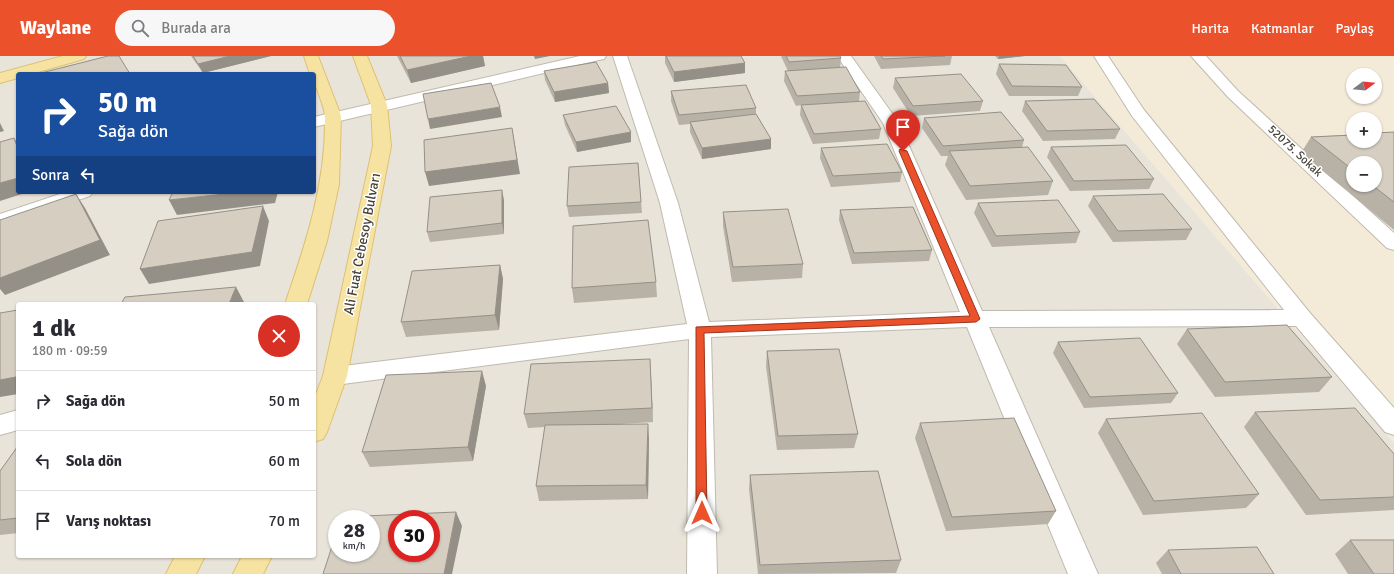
<!DOCTYPE html>
<html lang="tr">
<meta charset="utf-8">
<style>
:root{--surface:#fff;--page:#f7f7f7;--text:#2b2b33;--muted:#7c7c81;--line:#e1e1e2;--accent:#eb512b}
body{margin:0;font-family:Signika,sans-serif;background:var(--page);color:var(--text);height:100vh;display:flex;flex-direction:column;font-size:15px;white-space:nowrap}
*{box-sizing:border-box;margin:0}
p{font-size:13px;color:var(--muted)}
.icon{flex:none;width:22px;height:22px;fill:none;stroke:currentColor;stroke-width:2;stroke-linecap:round;stroke-linejoin:round}
.map{position:relative;flex:1;overflow:hidden}
.details{position:absolute;left:16px;top:246px;width:300px;height:256px;display:flex;flex-direction:column;background:var(--surface);border-radius:4px;box-shadow:0 1px 3px #0004}
.details>*{flex:none}
.guide{position:absolute;left:16px;top:16px;width:300px;height:122px;border-radius:4px;box-shadow:0 1px 3px #0004;background:#1a4fa0;color:#fff;overflow:hidden}
.needle{width:26px;rotate:74deg}
.controls{position:absolute;left:1346px;top:12px;display:grid;gap:8px}
.controls a{display:grid;place-items:center;width:36px;height:36px;border-radius:50%;background:var(--surface);box-shadow:0 1px 3px #0004;font-size:20px}
.speed{position:absolute;left:328px;top:454px;display:flex;gap:8px;font-size:20px;font-weight:700;text-align:center}
.speed>*{display:grid;place-content:center;width:52px;height:52px;border-radius:50%;background:var(--surface);box-shadow:0 1px 3px #0004;line-height:1}
.speed small{font-size:10px;font-weight:400}
.speed .limit{border:6px solid #d22;background:#fff;color:#111}
.pin{position:absolute;display:grid;place-items:center;width:34px;height:34px;color:#fff;margin:-41px -17px;border-radius:50% 50% 50% 0;rotate:-45deg;box-shadow:0 0 4px #0007}
.pin .icon{rotate:45deg}
.me{position:absolute;width:44px;margin:-22px;rotate:0deg;stroke-linejoin:round;filter:drop-shadow(0 0 3px #0008)}
.turn{display:flex;align-items:center;gap:14px;height:84px;padding:0 16px;font-size:18px}
.turn .icon{width:52px;height:52px;stroke-width:2.5}
.turn b{display:block;font-size:28px;line-height:34px}
.then{display:flex;align-items:center;height:38px;padding:0 16px;background:#0003;gap:8px;font-size:15px}
.round{display:grid;place-items:center;flex:none;width:42px;height:42px;border-radius:21px;background:var(--page)}
.summary{display:flex;align-items:center;justify-content:space-between;height:68px;padding:0 16px}
h1{font-size:24px;font-weight:800;line-height:30px}
ul{padding:0;list-style:none}
li{display:flex;align-items:center;gap:12px;height:60px;padding:0 16px;border-top:1px solid var(--line)}
li div{flex:1}
li b{display:block;font-size:15px}
li em{font-style:normal}
header{display:flex;align-items:center;gap:24px;box-sizing:border-box;height:56px;padding:0 20px;background:var(--accent);color:#fff}
header strong{font-size:19px}
nav{display:flex;gap:22px;margin-inline-start:auto;font-size:14px}
.search{width:280px;height:36px;background:var(--page);display:flex;align-items:center;gap:10px;box-sizing:border-box;padding:0 14px;border-radius:22px;color:var(--muted);font-size:15px}
.map>svg:first-child{display:block}
.residential{fill:#e8e4da;fill-rule:evenodd}
.commercial{fill:#f4ead8;fill-rule:evenodd}
.lines{fill:none;stroke-linecap:round;stroke-linejoin:round}
.minor-casing{stroke:#c0baae;stroke-width:2}
.major-casing{stroke:#dcc171;stroke-width:2}
.minor{fill:#fff;fill-rule:evenodd}
.major{fill:#f7e3a1;fill-rule:evenodd}
.wall{fill:#b7b1a6;fill-rule:evenodd}
.shaded-wall{fill:#959087}
.building{fill:#d5cec1;stroke:#959087;fill-rule:evenodd}
.route{fill:#eb512b;stroke:#99351c}
.labels{text-anchor:middle;dominant-baseline:central;stroke-width:3;stroke-linejoin:round;paint-order:stroke}
.far-street-label{font-size:12px;fill:#484339;stroke:#fff}
.street-label{font-size:14px;fill:#484339;stroke:#fff}
</style>
<header>
<strong>Waylane</strong>
<div class="search"><svg class="icon" aria-label="search" viewBox="0 0 24 24"><circle cx="10" cy="10" r="6"/><path d="M15 15l6 6"/></svg>Burada ara</div>
<nav><a>Harita</a><a>Katmanlar</a><a>Paylaş</a></nav>
</header>
<div class="map">
<svg width="1394" height="518" viewBox="0 0 1394 518">
<rect width="100%" height="100%" fill="#f4f2eb"/>
<!-- residential -->
<path class="residential" d="M0,0H1060L1394,387V518H0ZM18,18H314V136H18ZM18,248H314V500H18ZM337,463H371V497H337ZM397,463H431V497H397Z"/>
<!-- commercial -->
<path class="commercial" d="M1060,0H1394V387ZM1353,19H1375V41H1353ZM1353,63H1375V85H1353ZM1353,107H1375V129H1353Z"/>
<g class="lines">
<defs>
<path id="minor" d="M580,0H606L604,3L599,4L314,71V61Z
M613,0H627L678,147L709,266L960,256L883,67L837,0H851L899,67L982,255L1284,254L1132,60L1094,0H1108L1144,54L1310,257L1394,352V379L1385,376L1296,270L989,271L1098,518H1068L967,271L711,281L717,518H687L689,283L335,329L327,326L323,320L327,314L335,311L687,268L660,147Z
M1191,0H1206L1238,35L1394,177V194L1387,192L1228,41Z
M66,136H93L90,140L0,170V158Z
M18,354V374L0,379V359Z"/>
<path id="major" d="M63,0H86L84,3L31,18H18V22L0,27V17Z
M304,0H318L341,60L339,128L327,185L307,248H285C306,187 326,127 325,62C325,47 314,34 314,18H310Z
M353,0H367L387,49L391,90L347,320L327,376L323,383L314,386V343L323,320L373,90L371,49Z
M175,500H205L196,518H166Z
M242,500H272L263,518H233Z"/>
</defs>
<!-- minor casing -->
<use href="#minor" class="minor-casing"/>
<!-- major casing -->
<use href="#major" class="major-casing"/>
<!-- minor -->
<use href="#minor" class="minor"/>
<!-- major -->
<use href="#major" class="major"/>
</g>
<!-- wall -->
<path class="wall" d="M191,0H271L203,17Z
M397,0H483L485,10L411,27Z
M665,0H741L745,7V17L674,26L665,7Z
M781,0H840L841,2L840,12L860,36L859,45L881,73L879,83L813,88L800,59L801,49L796,50L784,25L785,15H788Z
M874,0H952L950,9L881,13Z
M995,0H1025L998,3Z
M999,8L1082,31L1078,40H1009L996,18Z
M544,15L608,27L609,37L555,46L545,24Z
M895,22L983,45L980,55L911,60L893,32Z
M671,35L756,52V58L771,83V93L702,103L690,76V68L679,69L671,45Z
M1025,45L1120,73L1115,83L1043,85L1022,55Z
M563,59L631,86L577,96L565,69Z
M924,62L1024,84L1022,91L1053,125L1048,139L966,144L945,109L948,100H941L922,72Z
M1394,76V174L1301,97L1311,81ZM1353,107L1375,129H1353Z
M1051,91L1154,123L1149,133L1070,135L1047,101Z
M821,92L902,116L900,126L831,131L820,102Z
M638,107L642,157L569,161L567,150Z
M1093,140L1192,173L1186,184L1113,186L1088,150Z
M504,144V178L430,186L427,176Z
M978,147L1080,176L1076,187L992,191L974,157Z
M840,154L932,194L929,205L852,208L839,164Z
M723,156L803,208L802,222L732,226L723,170Z
M500,209L503,223L499,274L406,281L401,266Z
M656,226L657,241L574,247L572,232Z
M1187,273L1332,321L1319,336L1215,341L1177,288Z
M1058,286L1178,337L1171,347L1084,352L1053,297Z
M767,295L858,378L854,392L777,394L766,310Z
M650,303L653,366L621,368L649,382L648,443L539,445L536,430L545,371L528,372L524,358Z
M486,330L473,405L370,411L362,396Z
M1255,356L1394,398V454L1306,459L1244,371Z
M1106,363L1259,438L1246,452L1143,459L1098,377Z
M920,367L1056,455L1048,468L946,475L915,382Z
M18,390V477L0,479V415Z
M750,419L901,504L896,517L758,518L749,433Z
M1350,484L1394,518H1348L1335,498Z
M1168,494L1274,518H1162L1156,507Z"/>
<!-- shaded-wall -->
<path class="shaded-wall" d="M230,0H271L203,17L198,8Z
M471,0H483L485,10L411,27L407,14Z
M534,0H550L535,3Z
M999,0H1025L998,3Z
M745,7V17L674,26V16Z
M608,27L609,37L555,46L554,36Z
M500,51L502,61L430,73L428,63Z
M0,67L4,75L0,76Z
M512,72L520,118L429,130L425,116Z
M631,76V86L577,96L576,86Z
M14,82L18,88V93Z
M771,83V93L702,103V92Z
M18,122V136H28L0,145V127Z
M502,134L504,144V178L502,167Z
M243,136H278L275,147L177,159L169,144Z
M76,138L85,152L110,199L5,239L0,233V222Z
M263,150L269,165L260,210L149,228L140,213Z
M500,209L503,223L499,274L495,259Z
M236,231L244,246L243,248H229Z
M650,303L651,318L653,366L652,352Z
M482,315L486,330L473,405L468,391Z
M18,316V338L0,341V324Z
M648,368L649,382L648,443L646,429Z
M456,456L462,470L452,518H444Z"/>
<!-- building -->
<path class="building" d="M108,0H119L130,18H42L41,17Z
M193,0H230L198,8Z
M400,0H471L407,14Z
M666,0H741L745,7L674,16Z
M786,0H840L841,2L789,6Z
M881,0H945L883,3Z
M596,6L608,27L554,36L544,15Z
M999,8L1066,9L1082,31L1012,30Z
M846,11L860,36L797,40L785,15Z
M961,18L983,45L913,50L895,22Z
M491,27L500,51L428,63L423,38Z
M746,29L756,52L679,59L671,35Z
M1094,43L1120,73L1047,75L1025,45Z
M865,45L881,73L814,78L801,49Z
M616,50L631,76L576,86L563,59Z
M1001,56L1024,84L943,90L924,62Z
M756,58L771,83L702,92L690,66Z
M512,72L517,104L425,116L424,84Z
M1394,76V146L1372,129H1375V107H1353V114L1311,81L1353,79V85H1375V77Z
M14,82L18,93V122L0,127V86Z
M887,88L902,116L833,120L821,92Z
M1126,89L1154,123L1074,125L1051,91Z
M1028,91L1053,125L970,130L949,95Z
M638,107L641,146L567,150L569,111Z
M502,134V167L427,176L430,141Z
M173,136H243L169,144Z
M76,138L100,184L0,222V164Z
M1163,138L1192,173L1118,175L1093,140Z
M1058,144L1080,176L996,180L978,147Z
M263,150L252,196L140,213L158,165Z
M913,151L932,194L854,197L840,154Z
M788,153L803,208L733,211L723,156Z
M648,164L656,226L572,232L573,170Z
M500,209L495,259L401,266L412,215Z
M236,231L229,248H121L125,241Z
M18,254V316L16,321L0,324V257Z
M1287,269L1332,321L1225,326L1187,273Z
M1140,282L1178,337L1090,341L1058,286Z
M839,293L858,378L778,380L767,295Z
M650,303L652,352L524,358L531,308Z
M482,315L468,391L362,396L386,319Z
M1355,352L1394,398V441L1320,444L1255,356Z
M1202,357L1259,438L1154,445L1106,363Z
M1014,362L1056,455L952,461L920,367Z
M648,368L646,429L536,430L545,369Z
M18,390V462L0,464V415Z
M878,415L901,504L760,509L750,419Z
M456,456L444,518H323L337,475V497H371V463H341L342,461ZM397,463H431V497H397Z
M1350,484H1394V518H1374Z
M1257,491L1274,518H1181L1168,494Z"/>
<!-- route -->
<path class="route" d="M900,93L907,95L980,263L976,266L704,277L707,457L706,460L702,462L697,460L696,457V271L970,260L899,95Z"/>
<g class="labels">
<!-- far-street labels -->
<g class="far-street-label">
<text transform="translate(1295 95) rotate(43)">52075. Sokak</text>
</g>
<!-- street labels -->
<g class="street-label">
<text transform="translate(362 188) rotate(-79)">Ali Fuat Cebesoy Bulvarı</text>
</g>
</g>
</svg>
<div class="controls">
<a><svg class="needle" viewBox="-14 -14 28 28"><path d="M0-13l5 13h-10z" fill="#e53935"/><path d="M0 13l5-13h-10z" fill="#7c7c81"/></svg></a>
<a>+</a>
<a>−</a>
</div>
<div class="speed"><div>28<small>km/h</small></div><div class="limit">30</div></div>
<div class="pin" style="left:903px;top:95px;background:#d93025"><svg class="icon" aria-label="arrive" viewBox="0 0 24 24"><path d="M6 21V4h12l-3 4 3 4H6"/></svg></div>
<svg class="me" style="left:702px;top:457px" viewBox="-20 -20 40 40"><path d="M0-17L14 15 0 8-14 15z" fill="#eb512b" stroke="#fff" stroke-width="4"/></svg>
<div class="guide">
<div class="turn"><svg class="icon" aria-label="right" viewBox="0 0 24 24"><path d="M7 20v-9h11M14 6l5 5-5 5"/></svg><div><b>50 m</b>Sağa dön</div></div>
<div class="then">Sonra<svg class="icon" aria-label="left" viewBox="0 0 24 24"><path d="M17 20v-9H6M10 6l-5 5 5 5"/></svg></div>
</div>
<section class="details">
<div class="summary"><div><h1>1 dk</h1><p>180 m · 09:59</p></div><a class="round" style="background:#d93025;color:#fff"><svg class="icon" aria-label="close" viewBox="0 0 24 24"><path d="M6 6l12 12M18 6L6 18"/></svg></a></div>
<ul>
<li><svg class="icon" aria-label="right" viewBox="0 0 24 24"><path d="M7 20v-9h11M14 6l5 5-5 5"/></svg><div><b>Sağa dön</b></div><em>50 m</em></li>
<li><svg class="icon" aria-label="left" viewBox="0 0 24 24"><path d="M17 20v-9H6M10 6l-5 5 5 5"/></svg><div><b>Sola dön</b></div><em>60 m</em></li>
<li><svg class="icon" aria-label="arrive" viewBox="0 0 24 24"><path d="M6 21V4h12l-3 4 3 4H6"/></svg><div><b>Varış noktası</b></div><em>70 m</em></li>
</ul>
</section>
</div>
